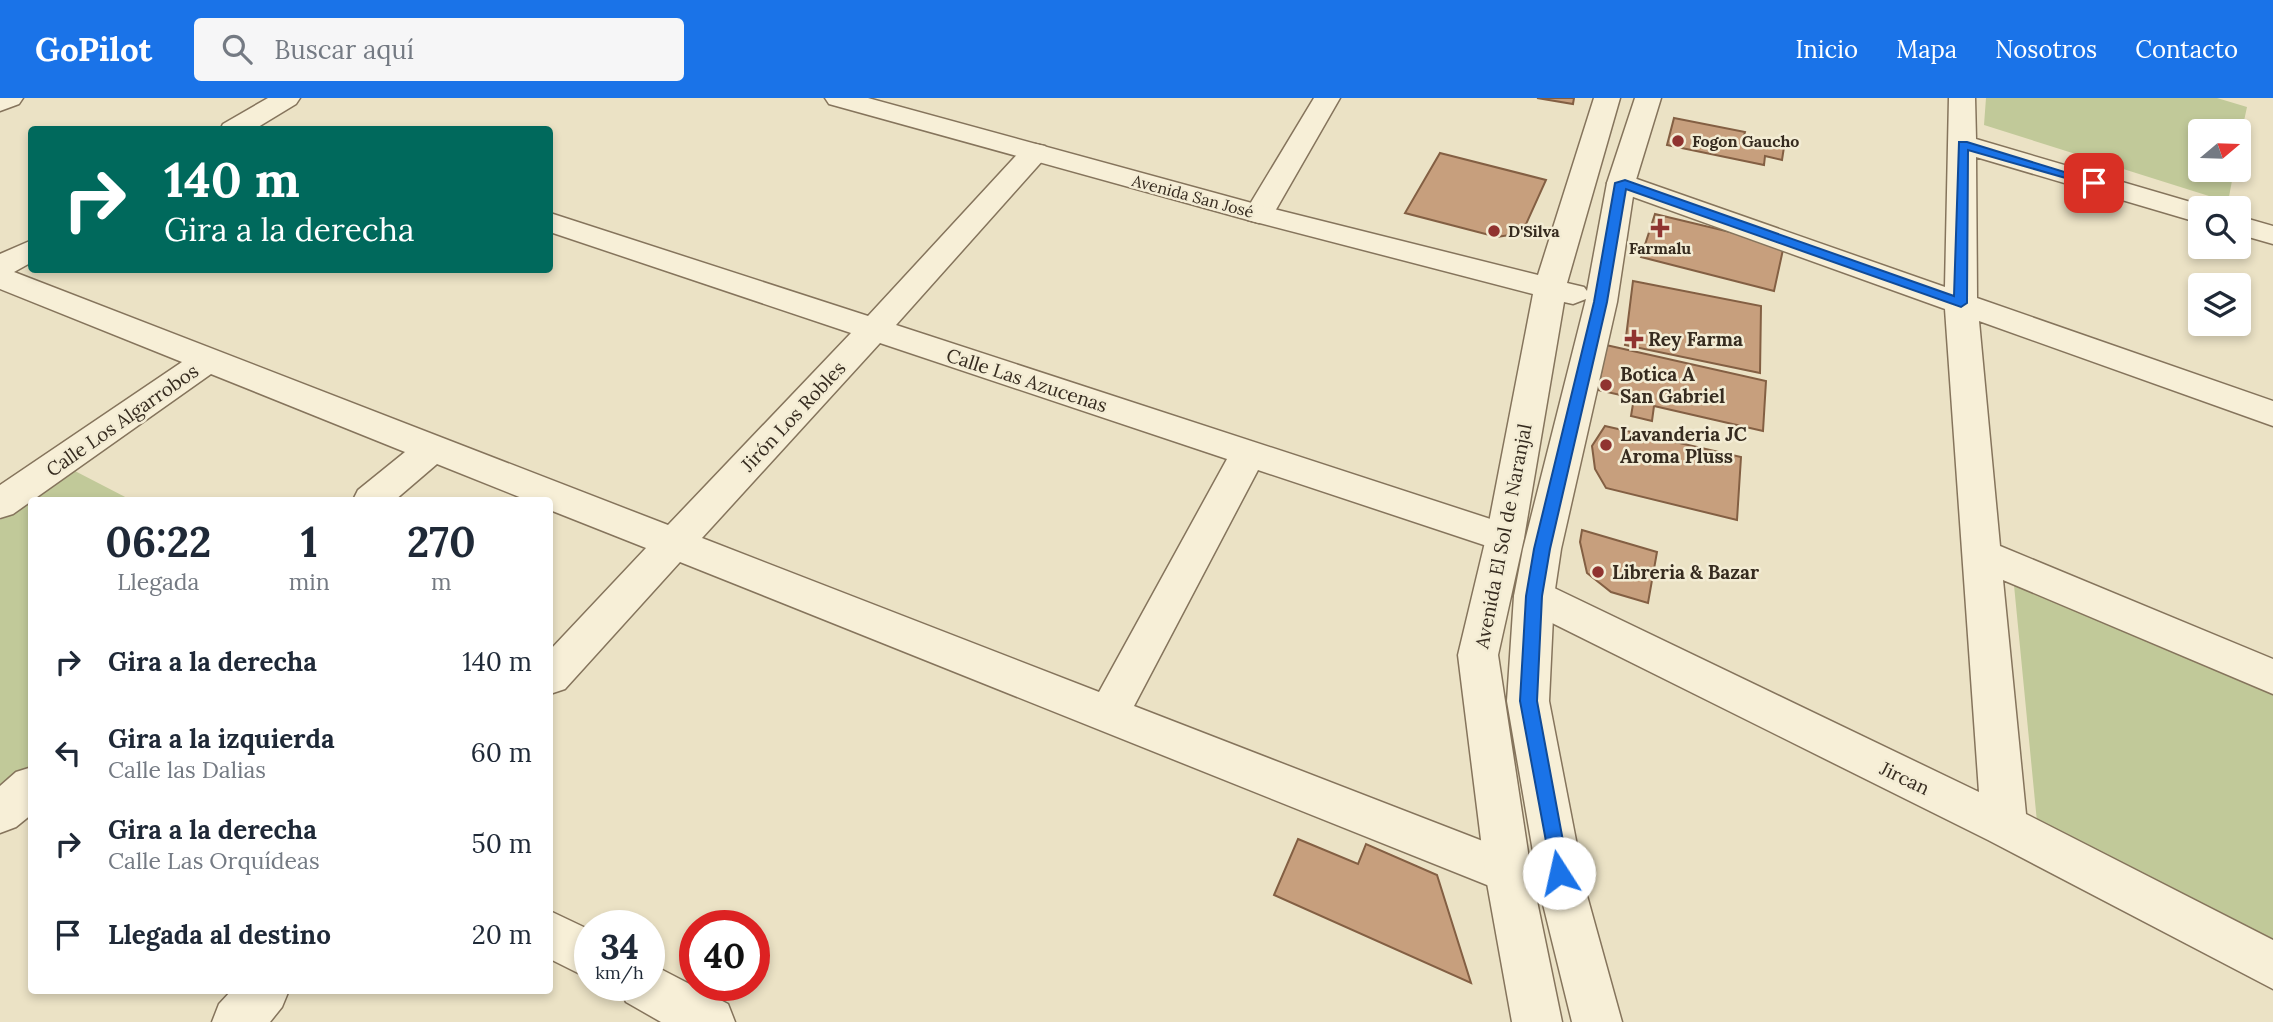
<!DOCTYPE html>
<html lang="es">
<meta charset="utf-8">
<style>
:root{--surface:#fff;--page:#f6f6f7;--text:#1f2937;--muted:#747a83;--accent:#1a73e8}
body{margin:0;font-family:Lora,serif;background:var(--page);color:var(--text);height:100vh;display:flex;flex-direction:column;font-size:26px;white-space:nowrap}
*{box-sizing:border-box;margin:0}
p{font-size:23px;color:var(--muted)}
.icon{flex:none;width:38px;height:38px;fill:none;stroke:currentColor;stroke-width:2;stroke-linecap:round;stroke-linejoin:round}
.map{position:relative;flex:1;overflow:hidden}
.panel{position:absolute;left:28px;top:399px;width:525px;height:497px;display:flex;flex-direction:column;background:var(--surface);border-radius:7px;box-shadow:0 4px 10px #0003}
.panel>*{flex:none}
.guide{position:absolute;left:28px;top:28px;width:525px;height:147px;border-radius:7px;box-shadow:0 4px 10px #0003;background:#00695c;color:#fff;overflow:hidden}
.needle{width:46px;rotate:71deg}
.buttons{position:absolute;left:2188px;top:21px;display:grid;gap:14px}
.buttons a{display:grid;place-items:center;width:63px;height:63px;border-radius:7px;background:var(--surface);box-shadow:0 4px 10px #0003;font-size:35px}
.speed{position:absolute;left:574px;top:812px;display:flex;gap:14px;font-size:35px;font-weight:700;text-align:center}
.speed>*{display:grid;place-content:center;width:91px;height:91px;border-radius:50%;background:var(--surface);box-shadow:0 4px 10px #0003;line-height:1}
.speed small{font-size:18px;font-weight:400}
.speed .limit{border:10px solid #d22;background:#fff;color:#111}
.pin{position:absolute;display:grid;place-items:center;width:60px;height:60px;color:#fff;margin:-30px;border-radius:14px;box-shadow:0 4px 10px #0006}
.me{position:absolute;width:77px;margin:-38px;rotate:350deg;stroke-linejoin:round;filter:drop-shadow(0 0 5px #0008)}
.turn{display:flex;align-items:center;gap:24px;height:147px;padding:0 21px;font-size:32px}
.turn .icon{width:91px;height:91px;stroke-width:2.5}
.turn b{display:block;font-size:49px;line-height:60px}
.eta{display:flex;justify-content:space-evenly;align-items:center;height:119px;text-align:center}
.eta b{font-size:42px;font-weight:700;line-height:49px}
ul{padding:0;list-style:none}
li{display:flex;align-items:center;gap:21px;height:91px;padding:0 21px}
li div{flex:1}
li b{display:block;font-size:26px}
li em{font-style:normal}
header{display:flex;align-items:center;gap:42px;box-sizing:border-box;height:98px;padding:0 35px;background:var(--accent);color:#fff}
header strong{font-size:33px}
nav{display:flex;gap:38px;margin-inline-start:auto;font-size:24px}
.search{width:490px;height:63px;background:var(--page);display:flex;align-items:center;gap:18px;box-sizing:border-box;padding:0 24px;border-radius:7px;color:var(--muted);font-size:26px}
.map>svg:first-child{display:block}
.green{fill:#c1c999}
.building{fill:#c79f7d;stroke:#835f43;stroke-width:2}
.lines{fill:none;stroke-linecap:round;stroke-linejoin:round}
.minor-casing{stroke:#85745c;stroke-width:3}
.tertiary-casing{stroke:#85745c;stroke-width:3}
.minor{fill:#f7efd7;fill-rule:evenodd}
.tertiary{fill:#f7efd7;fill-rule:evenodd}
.route{fill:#1a73e8;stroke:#114b97;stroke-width:2}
.poi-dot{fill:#903330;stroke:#f3ecd4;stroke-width:2.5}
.labels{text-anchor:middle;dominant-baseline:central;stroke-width:5;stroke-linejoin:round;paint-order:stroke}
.far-poi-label{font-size:16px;font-weight:bold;fill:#362b1f;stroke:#f3ecd4;text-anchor:start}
.far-street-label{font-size:16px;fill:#362b1f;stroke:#f3ecd4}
.poi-label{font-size:19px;font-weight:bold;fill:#362b1f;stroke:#f3ecd4;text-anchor:start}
.street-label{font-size:19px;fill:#362b1f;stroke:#f3ecd4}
</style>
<header>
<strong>GoPilot</strong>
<div class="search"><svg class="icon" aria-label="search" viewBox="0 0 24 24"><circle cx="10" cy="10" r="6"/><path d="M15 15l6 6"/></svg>Buscar aquí</div>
<nav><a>Inicio</a><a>Mapa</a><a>Nosotros</a><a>Contacto</a></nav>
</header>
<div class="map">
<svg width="2273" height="924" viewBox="0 0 2273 924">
<rect width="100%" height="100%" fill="#ebe2c5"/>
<!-- green -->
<path class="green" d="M1986,0H2217L2247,9L2238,51V33H2200V72H2234L2228,104L1984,27Z
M73,372L131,402H32L31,669L0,695V422Z
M2014,487L2273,597V848L2037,724Z"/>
<!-- building -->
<path class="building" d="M1537,0H1574L1573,6Z
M1674,20L1745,34L1743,41L1784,49L1782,62L1765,58L1764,67L1667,47Z
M1440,55L1546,82L1522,135L1497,139L1405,115Z
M1655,116L1784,147L1774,193L1641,159Z
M1633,183L1761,208L1760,275L1625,247Z
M1606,247L1766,283L1763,333L1654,308L1652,323L1631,318L1634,300L1598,292Z
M1605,328L1741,359L1737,422L1606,390L1595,371L1592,348Z
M1582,432L1657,454L1648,505L1611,494L1587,475L1580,444Z
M1298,741L1358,766L1366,746L1437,777L1471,885L1274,797Z"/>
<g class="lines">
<defs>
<path id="minor" d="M0,0H23L19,6L0,13Z
M268,0H300L296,6L253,32H220L223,26Z
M1314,0H1340L1270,122L1259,125L1248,122L1244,116Z
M1949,0H1975L1976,41L2211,110H2200V125L1976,59L1977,200L2273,303V328L1979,223L2000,448L2273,561V596L2003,482L2026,716L2273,842V891L1988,742L1520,509L1514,498L1520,487L1534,483L1548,487L1979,694L1945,211L1611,91L1607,85L1611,79L1621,76L1631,79L1945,189Z
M1035,46L1045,48L1049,54L1045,60L896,227L1518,430L1524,440L1518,450L1505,454L1258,372L1134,608L1524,759L1531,774L1524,789L1508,795L1492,789L680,464L565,591L550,596V552L646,450L550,412V402H527L437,366L395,402H353L358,392L405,354L211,276L13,416L0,420V387L182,264L0,191V156L32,142V164L14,174L668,427L851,235L550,134V115L868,218L1025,48ZM880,245L1227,361L1099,594L702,440Z
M2238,118L2273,128V146L2238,136Z
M32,669V716L16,729L0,735V688L16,674Z
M550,813L590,832V881L550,861Z
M649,865L728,906L735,924H661L626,904L618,887H649Z
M232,892H289L282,909L270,924H212L219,906Z"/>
<path id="tertiary" d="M825,0H868L1270,110L1538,177L1594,0H1620L1567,185L1584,189L1587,193L1607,85L1635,0H1661L1635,85L1617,204L1561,451L1554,498L1549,603L1586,794L1622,924H1572L1540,794L1507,603L1514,498L1523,451L1586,201L1573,206L1564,204L1524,440L1498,557L1531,774L1562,924H1512L1485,774L1458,557L1486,440L1533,196L1248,122L829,6Z"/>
</defs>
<!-- minor casing -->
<use href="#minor" class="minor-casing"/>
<!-- tertiary casing -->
<use href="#tertiary" class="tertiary-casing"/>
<!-- minor -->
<use href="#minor" class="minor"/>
<!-- tertiary -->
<use href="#tertiary" class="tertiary"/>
</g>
<!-- route -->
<path class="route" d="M1959,44H1967L2100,85L2090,87L1968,52L1967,205L1961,209L1626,91L1607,204L1550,451L1542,498L1537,603L1569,775L1566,781L1559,784L1553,781L1520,603L1526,498L1534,451L1594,204L1615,85L1625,82L1954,198Z"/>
<!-- markers -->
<g class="poi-dot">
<circle cx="1678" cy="43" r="7"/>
<path d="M1656.5 119.5h7v7h7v7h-7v7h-7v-7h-7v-7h7z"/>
<circle cx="1494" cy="133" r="7"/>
<path d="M1630.5 230.5h7v7h7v7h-7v7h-7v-7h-7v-7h7z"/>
<circle cx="1606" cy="287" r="7"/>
<circle cx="1606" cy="347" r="7"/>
<circle cx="1598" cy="474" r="7"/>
</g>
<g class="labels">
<!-- far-poi labels -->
<g class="far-poi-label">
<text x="1692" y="43">Fogon Gaucho</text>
<text x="1508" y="133">D'Silva</text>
<text x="1660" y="150" text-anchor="middle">Farmalu</text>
</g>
<!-- far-street labels -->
<g class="far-street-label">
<text transform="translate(1193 98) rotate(15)">Avenida San José</text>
</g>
<!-- poi labels -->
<g class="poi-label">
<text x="1648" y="241">Rey Farma</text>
<text x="1620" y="276">Botica A<tspan x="1620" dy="22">San Gabriel</tspan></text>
<text x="1620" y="336">Lavanderia JC<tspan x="1620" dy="22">Aroma Pluss</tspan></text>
<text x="1612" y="474">Libreria &amp; Bazar</text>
</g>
<!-- street labels -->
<g class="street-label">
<text transform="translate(1027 282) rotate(18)">Calle Las Azucenas</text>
<text transform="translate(793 318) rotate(-47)">Jirón Los Robles</text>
<text transform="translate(122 322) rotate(-35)">Calle Los Algarrobos</text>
<text transform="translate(1503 438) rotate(-79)">Avenida El Sol de Naranjal</text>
<text transform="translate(1905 680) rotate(26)">Jircan</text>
</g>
</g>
</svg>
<div class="buttons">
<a><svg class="needle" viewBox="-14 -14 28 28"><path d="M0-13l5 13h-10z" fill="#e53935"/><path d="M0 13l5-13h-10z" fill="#747a83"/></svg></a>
<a><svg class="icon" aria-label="search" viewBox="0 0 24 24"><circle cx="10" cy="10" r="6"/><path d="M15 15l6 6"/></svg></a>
<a><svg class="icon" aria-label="layers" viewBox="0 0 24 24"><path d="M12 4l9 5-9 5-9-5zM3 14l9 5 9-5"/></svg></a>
</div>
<div class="speed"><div>34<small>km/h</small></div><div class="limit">40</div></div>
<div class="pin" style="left:2094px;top:85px;background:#d93025"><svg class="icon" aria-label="arrive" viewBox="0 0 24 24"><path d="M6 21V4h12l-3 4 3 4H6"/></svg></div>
<svg class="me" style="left:1559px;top:775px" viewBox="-20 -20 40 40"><circle r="19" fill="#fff"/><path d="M0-13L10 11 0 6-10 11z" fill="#1a73e8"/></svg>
<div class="guide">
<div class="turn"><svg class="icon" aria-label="right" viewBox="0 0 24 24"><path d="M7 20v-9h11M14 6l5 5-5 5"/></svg><div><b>140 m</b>Gira a la derecha</div></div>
</div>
<section class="panel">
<div class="eta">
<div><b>06:22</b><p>Llegada</p></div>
<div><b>1</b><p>min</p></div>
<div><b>270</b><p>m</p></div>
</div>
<ul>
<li><svg class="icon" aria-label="right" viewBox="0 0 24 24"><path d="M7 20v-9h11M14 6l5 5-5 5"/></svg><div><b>Gira a la derecha</b></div><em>140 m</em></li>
<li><svg class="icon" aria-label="left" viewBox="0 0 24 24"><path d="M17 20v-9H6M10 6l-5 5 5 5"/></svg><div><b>Gira a la izquierda</b><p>Calle las Dalias</p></div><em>60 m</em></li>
<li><svg class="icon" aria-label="right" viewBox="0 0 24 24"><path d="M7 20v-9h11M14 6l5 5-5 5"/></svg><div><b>Gira a la derecha</b><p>Calle Las Orquídeas</p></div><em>50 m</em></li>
<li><svg class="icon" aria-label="arrive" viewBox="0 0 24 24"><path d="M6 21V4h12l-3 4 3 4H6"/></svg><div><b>Llegada al destino</b></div><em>20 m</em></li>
</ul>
</section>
</div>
